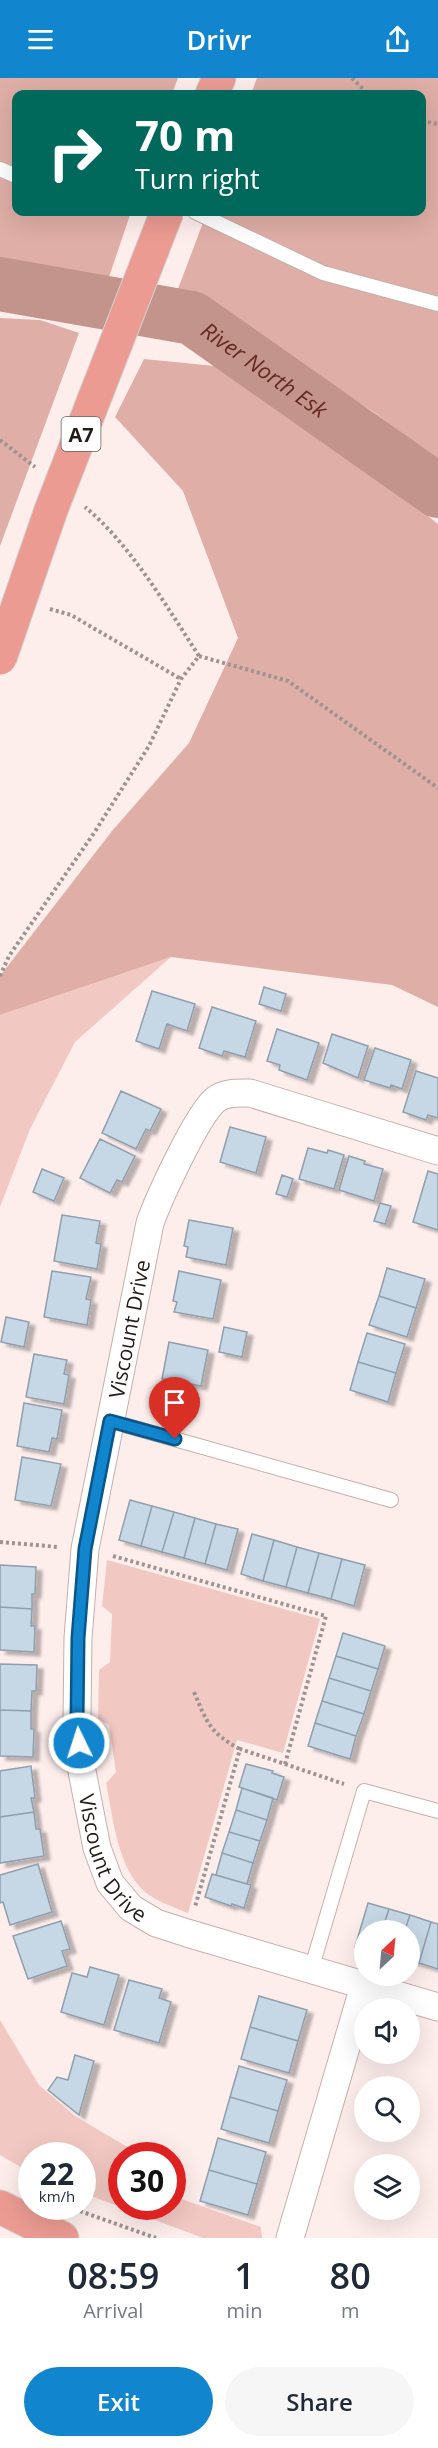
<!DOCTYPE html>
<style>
:root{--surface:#fff;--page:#f6f6f7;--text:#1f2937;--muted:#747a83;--accent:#1185ce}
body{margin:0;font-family:"Open Sans",sans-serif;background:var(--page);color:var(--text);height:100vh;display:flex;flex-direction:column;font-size:22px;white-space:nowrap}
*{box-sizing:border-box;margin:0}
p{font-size:20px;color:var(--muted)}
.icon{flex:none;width:33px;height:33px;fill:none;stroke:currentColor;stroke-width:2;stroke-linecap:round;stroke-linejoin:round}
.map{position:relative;height:2160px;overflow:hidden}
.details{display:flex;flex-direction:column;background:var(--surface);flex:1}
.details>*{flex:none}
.banner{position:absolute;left:12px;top:12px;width:414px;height:126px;border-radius:12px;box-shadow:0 6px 24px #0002;background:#00695c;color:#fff;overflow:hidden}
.needle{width:39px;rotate:26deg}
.controls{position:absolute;left:354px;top:1842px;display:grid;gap:12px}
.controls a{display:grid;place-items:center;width:66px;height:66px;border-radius:50%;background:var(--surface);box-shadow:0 6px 24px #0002;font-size:30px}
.speed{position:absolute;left:18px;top:2064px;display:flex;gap:12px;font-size:30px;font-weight:700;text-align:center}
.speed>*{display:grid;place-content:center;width:78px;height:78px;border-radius:50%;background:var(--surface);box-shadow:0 6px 24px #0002;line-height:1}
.speed small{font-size:15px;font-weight:400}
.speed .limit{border:9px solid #d22;background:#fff;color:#111}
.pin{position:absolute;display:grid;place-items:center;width:51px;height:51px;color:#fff;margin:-62px -26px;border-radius:50% 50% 50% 0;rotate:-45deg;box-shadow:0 0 6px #0007}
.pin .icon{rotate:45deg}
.me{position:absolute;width:66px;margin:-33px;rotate:356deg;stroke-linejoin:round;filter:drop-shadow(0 0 4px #0008)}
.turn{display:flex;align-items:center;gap:21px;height:126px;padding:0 24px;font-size:27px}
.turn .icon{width:78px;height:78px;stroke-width:2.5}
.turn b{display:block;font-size:42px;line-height:51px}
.eta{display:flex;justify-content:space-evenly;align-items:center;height:102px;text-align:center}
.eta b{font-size:36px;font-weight:600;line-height:42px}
.button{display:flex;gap:12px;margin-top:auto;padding:12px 24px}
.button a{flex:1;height:69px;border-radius:36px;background:var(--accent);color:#fff;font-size:24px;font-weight:600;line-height:69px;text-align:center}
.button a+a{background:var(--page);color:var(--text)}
header{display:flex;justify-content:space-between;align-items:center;height:78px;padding:0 24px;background:var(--accent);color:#fff;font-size:27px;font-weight:600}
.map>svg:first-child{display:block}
.green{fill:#f2c9c2}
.forest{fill:#dfaea6}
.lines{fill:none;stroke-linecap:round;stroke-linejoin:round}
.river{stroke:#c3948c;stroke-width:54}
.building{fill:#c6d7e5;stroke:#909fad;stroke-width:1.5;filter:url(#shadow)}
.service-casing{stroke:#c6afab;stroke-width:16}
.minor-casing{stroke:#c6afab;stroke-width:29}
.primary-casing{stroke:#d3d2d1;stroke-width:35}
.path{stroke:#9f9391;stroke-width:4;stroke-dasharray:3 3;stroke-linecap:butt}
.service{stroke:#fff;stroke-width:14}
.minor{stroke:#fff;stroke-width:27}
.primary{stroke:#eb9b92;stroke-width:33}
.primary-bridge-casing{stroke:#d3d2d1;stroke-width:35;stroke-linecap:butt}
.primary-bridge{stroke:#eb9b92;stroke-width:33}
.route-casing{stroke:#0b5686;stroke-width:15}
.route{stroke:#1185ce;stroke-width:10}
.labels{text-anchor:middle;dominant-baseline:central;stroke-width:6;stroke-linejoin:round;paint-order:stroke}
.shield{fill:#fff;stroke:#66605f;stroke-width:1.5}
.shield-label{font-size:20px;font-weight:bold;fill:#241c1a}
.street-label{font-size:21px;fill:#241c1a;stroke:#fff}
.water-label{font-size:22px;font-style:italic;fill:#662a22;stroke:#fff}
</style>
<header><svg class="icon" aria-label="menu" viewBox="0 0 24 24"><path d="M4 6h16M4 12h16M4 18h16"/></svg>Drivr<svg class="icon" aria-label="share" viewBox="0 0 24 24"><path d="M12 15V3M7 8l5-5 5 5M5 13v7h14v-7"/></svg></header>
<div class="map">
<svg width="438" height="2160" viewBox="0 0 438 2160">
<defs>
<filter id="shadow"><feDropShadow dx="6" dy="4" stdDeviation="1.5" flood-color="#0004"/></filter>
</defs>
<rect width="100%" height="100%" fill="#fdeeec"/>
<!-- green -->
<path class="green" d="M171,879L75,964L30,1051L0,1129V937Z
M107,1482L320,1541L283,1675L237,1662L188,1835C171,1828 151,1822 139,1808C116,1780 113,1739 106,1705L116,1694L109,1647L98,1641L99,1592L110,1584L112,1536L102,1528Z
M0,1942L39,2007L75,2038L129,2070V2077L122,2078V2128H172L173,2118L261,2149L262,2160H203L83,2115L82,2078H32L31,2095L0,2077Z"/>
<!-- forest -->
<path class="forest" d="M0,0H178L172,16H16V134H131L109,199L0,181Z
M257,0H438V382L372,333L178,211L207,134H422V16H251Z
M0,240L40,242L79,255L0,468Z
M144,281L215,288L331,359L438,446V929L392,907L171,879L0,937V898L112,753L189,665L238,560L183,413L115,339Z"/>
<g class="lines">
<!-- river -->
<path class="river" id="s1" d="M0,206L192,240L438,413"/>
</g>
<!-- building -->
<path class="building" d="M264,909L286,916L281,933L259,926Z
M152,913L195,926L187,953L167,946L159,971L136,963Z
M212,929L256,943L245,979L224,973L222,978L199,970Z
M277,951L319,965L307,1002L279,992L280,987L267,983Z
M332,956L368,968L358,1000L323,985Z
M375,970L411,982L402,1011L391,1007L390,1010L364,1002Z
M416,993L438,1000V1040L428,1037L426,1042L403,1034Z
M121,1013L161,1031L150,1053L146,1051L136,1071L102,1055Z
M230,1049L266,1059L256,1095L220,1084Z
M100,1061L135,1078L122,1104L117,1102L110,1115L80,1100Z
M308,1070L327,1075L328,1072L344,1077L334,1111L299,1101Z
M349,1078L365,1083L364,1086L383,1091L374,1123L339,1112Z
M42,1091L64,1100L54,1123L33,1114Z
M428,1093L438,1096V1152L413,1144Z
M282,1097L293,1101L287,1119L276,1116Z
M380,1125L391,1128L385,1146L374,1143Z
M62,1137L100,1143L96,1165L101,1166L97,1191L54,1183Z
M189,1142L233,1150L226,1187L186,1179L188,1169L184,1168Z
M387,1190L425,1201L416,1230L379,1218Z
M52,1193L91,1199L86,1221L91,1222L87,1247L44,1239Z
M179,1193L221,1202L213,1241L174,1234L177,1224L173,1223Z
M379,1218L416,1230L407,1259L369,1247Z
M6,1239L29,1244L24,1269L1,1264Z
M224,1249L247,1254L242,1279L219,1274Z
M367,1255L405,1266L396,1295L358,1284Z
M169,1264L208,1272L201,1308L162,1301Z
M34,1276L67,1282L64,1296L69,1297L64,1326L26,1319Z
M358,1284L396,1295L388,1324L350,1312Z
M24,1325L62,1332L57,1361L52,1360L49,1374L17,1368Z
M22,1379L61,1386L51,1428L15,1422Z
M130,1422L152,1428L141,1468L119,1462Z
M152,1428L174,1434L162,1474L141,1468Z
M174,1434L195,1440L184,1480L162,1474Z
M195,1440L216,1446L205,1486L184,1480Z
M216,1446L238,1451L227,1492L205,1486Z
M252,1456L274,1462L263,1503L241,1496Z
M274,1462L297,1469L286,1509L263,1503Z
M297,1469L319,1475L308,1515L286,1509Z
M319,1475L342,1481L331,1521L308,1515Z
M342,1481L365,1487L354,1528L331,1521Z
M0,1487L36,1489L35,1516H32V1531L0,1529Z
M0,1529L32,1531L31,1548H35L34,1574L0,1572Z
M343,1555L385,1568L378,1591L336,1578Z
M336,1578L378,1591L371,1613L329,1600Z
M0,1586L37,1587L36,1613H32L31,1633L0,1632Z
M329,1600L371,1613L364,1636L322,1623Z
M322,1623L364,1636L356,1658L315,1645Z
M0,1632L31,1633V1651H34L33,1679L0,1678Z
M315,1645L356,1658L350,1681L308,1668Z
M246,1686L273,1693L272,1695L284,1699L277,1722L239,1709Z
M31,1688L35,1720H31L34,1734L0,1739V1693Z
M242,1710L273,1720L267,1742L236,1732Z
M236,1732L267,1742L260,1763L229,1754Z
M34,1734L36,1751H40L44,1778L0,1785V1739Z
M229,1754L260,1763L253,1785L222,1775Z
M222,1775L253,1785L247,1806L216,1797Z
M38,1786L52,1834L10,1847L3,1824L0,1825V1797Z
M212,1796L251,1807L244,1830L232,1826L231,1828L205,1819Z
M368,1825L389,1831L382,1852H364V1871L355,1869Z
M389,1831L410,1837L405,1852H382Z
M410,1837L431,1844L419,1885L410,1882V1852H405Z
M61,1843L70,1871L62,1873L67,1888L28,1901L13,1858Z
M431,1844L438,1846V1891L419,1885Z
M90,1889L119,1897L104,1947L61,1934L72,1895L87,1899Z
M129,1902L162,1911L159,1920L171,1924L159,1965L114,1952Z
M259,1918L307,1932L298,1963L250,1949Z
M250,1949L298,1963L289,1995L241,1981Z
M75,1977L94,1983L79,2037L48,2012L57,1999L68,2002Z
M239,1988L287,2002L278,2033L230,2019Z
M230,2019L278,2033L269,2065L221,2051Z
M218,2060L266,2074L257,2106L209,2092Z
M209,2092L257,2106L248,2137L200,2123Z"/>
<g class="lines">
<defs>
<path id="service" d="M0,91L16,98
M195,134L323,195L438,226
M110,1343L391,1422
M311,1892L364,1713L438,1733"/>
<g id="minor">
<path id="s2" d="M438,1073L250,1015C238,1015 225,1014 215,1022C196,1039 159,1120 150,1145L85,1471L78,1560L77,1642L81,1688L97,1770L110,1805L131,1830L156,1845L187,1855L438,1929"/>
<path d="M290,2160L364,1908"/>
</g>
<path id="primary" d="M212,16L219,0
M0,2129L62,2160"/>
</defs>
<!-- service casing -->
<use href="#service" class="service-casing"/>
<!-- minor casing -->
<use href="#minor" class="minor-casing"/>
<!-- primary casing -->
<use href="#primary" class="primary-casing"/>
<!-- path -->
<path class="path" d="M352,0L368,16
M422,43L438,46
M0,362L35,389
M50,531L71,537L181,601
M199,578L288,603L438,710
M0,898L9,878L94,755L149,668L181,601L199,578C167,529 130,466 85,429
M0,1464L58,1469
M113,1478L326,1538L285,1686L240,1671L195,1829
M194,1614C207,1645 210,1655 240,1671
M285,1686L344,1706
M80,2133L156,2160"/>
<!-- service -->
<use href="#service" class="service"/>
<!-- minor -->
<use href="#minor" class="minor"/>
<!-- primary -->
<use href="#primary" class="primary"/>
<defs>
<path id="primary-bridge" d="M0,580L51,432L167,134"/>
</defs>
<!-- primary-bridge casing -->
<use href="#primary-bridge" class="primary-bridge-casing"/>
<!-- primary-bridge -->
<use href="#primary-bridge" class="primary-bridge"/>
</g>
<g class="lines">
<defs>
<path id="route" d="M79,1665L77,1642L78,1560L85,1471L110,1343L175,1361"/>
</defs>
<!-- route casing -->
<use href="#route" class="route-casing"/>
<!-- route -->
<use href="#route" class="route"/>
</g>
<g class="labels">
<!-- shield labels -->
<rect class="shield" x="61.5" y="339" width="39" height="34" rx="4.5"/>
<g class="shield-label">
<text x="81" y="356">A7</text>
</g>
<!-- street labels -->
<g class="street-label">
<text transform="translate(129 1251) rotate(-79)">Viscount Drive</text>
<text stroke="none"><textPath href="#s2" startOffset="1022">Viscount Drive</textPath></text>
</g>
<!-- water labels -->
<g class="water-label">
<text stroke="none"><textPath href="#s1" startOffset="284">River North Esk</textPath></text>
</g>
</g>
</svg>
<div class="controls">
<a><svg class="needle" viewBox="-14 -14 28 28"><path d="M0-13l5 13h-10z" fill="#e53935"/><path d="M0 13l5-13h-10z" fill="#747a83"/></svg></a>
<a><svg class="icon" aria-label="sound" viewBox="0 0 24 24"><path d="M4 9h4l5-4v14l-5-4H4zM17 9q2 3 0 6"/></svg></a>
<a><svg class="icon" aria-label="search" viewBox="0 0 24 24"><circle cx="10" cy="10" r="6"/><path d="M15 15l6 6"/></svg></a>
<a><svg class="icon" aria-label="layers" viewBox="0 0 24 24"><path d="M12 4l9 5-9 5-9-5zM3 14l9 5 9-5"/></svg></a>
</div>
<div class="speed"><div>22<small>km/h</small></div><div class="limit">30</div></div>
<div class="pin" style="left:175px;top:1361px;background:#d93025"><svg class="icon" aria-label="arrive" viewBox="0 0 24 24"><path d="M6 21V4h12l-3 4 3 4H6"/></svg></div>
<svg class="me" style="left:79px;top:1665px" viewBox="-20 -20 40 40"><circle r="17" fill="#1185ce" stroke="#fff" stroke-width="3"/><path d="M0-11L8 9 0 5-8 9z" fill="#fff"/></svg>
<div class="banner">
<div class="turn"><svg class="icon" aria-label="right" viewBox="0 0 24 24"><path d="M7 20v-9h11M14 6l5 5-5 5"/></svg><div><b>70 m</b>Turn right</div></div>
</div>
</div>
<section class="details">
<div class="eta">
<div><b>08:59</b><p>Arrival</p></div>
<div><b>1</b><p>min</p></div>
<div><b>80</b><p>m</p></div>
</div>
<div class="button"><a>Exit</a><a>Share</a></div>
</section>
